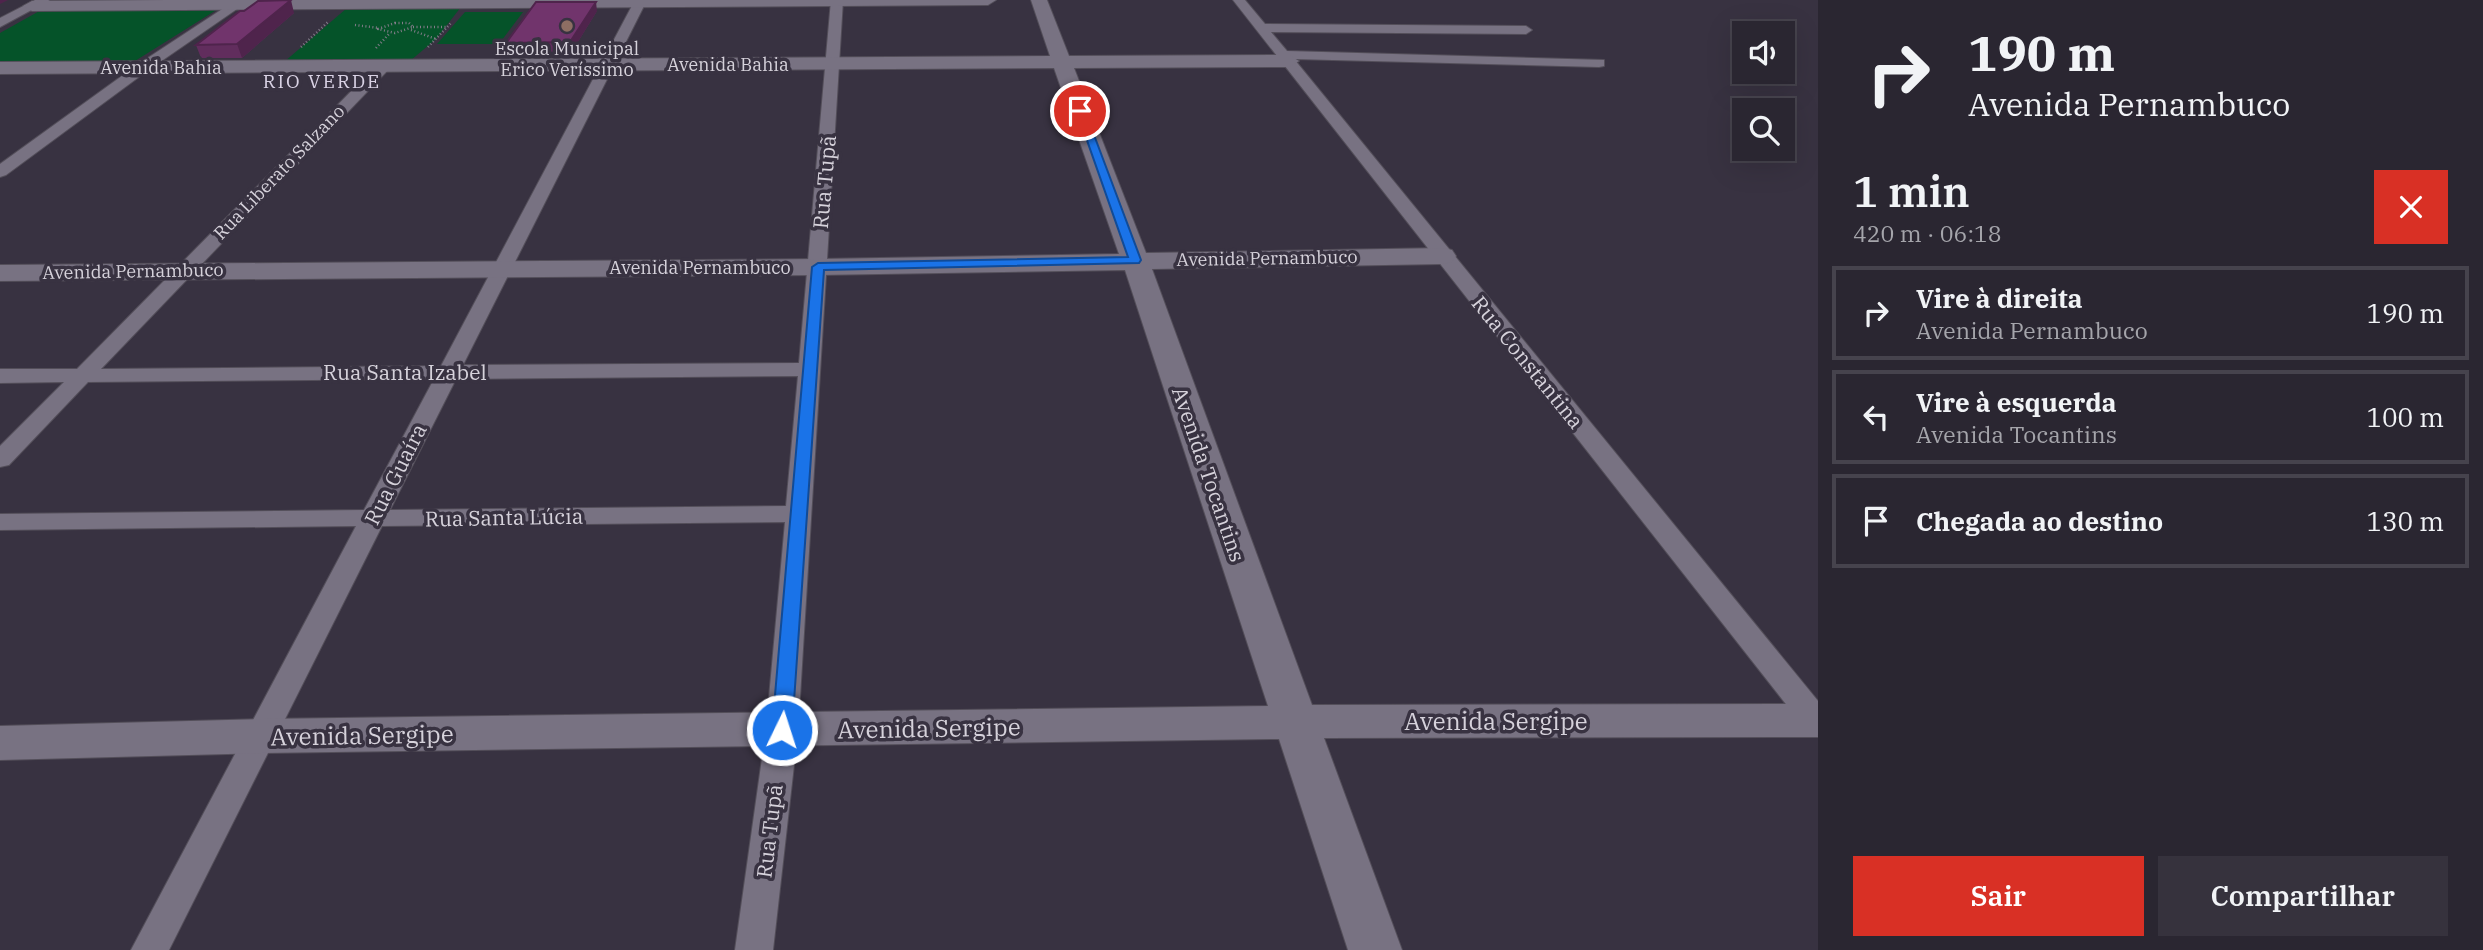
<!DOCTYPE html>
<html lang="pt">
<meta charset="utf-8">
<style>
:root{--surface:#2a2631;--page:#36323d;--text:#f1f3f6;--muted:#a5a5ab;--line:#46434d;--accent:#d93025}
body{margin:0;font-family:"IBM Plex Serif",serif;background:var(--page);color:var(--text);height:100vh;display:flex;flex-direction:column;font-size:26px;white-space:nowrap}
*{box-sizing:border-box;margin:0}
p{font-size:23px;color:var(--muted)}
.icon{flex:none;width:38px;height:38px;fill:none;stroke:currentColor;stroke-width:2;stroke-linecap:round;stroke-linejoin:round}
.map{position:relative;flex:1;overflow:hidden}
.details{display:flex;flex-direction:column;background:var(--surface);width:665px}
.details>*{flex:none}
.guide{background:#2a2631;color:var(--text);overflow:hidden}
.fabs{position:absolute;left:1732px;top:21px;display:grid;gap:14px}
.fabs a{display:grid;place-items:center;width:63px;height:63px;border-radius:0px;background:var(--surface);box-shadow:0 7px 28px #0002,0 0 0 2px var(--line);font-size:35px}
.pin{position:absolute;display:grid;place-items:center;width:60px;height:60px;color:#fff;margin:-30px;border:4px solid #fff;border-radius:50%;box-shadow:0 2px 7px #0007}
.me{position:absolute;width:77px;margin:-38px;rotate:4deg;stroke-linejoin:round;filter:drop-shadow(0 0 5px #0008)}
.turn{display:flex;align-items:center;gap:24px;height:147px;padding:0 35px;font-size:32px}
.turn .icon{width:91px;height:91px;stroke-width:2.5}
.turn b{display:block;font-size:49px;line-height:60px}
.round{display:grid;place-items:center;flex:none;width:74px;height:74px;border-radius:0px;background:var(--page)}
.overview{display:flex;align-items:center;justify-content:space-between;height:119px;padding:0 35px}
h1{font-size:42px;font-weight:600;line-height:52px}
.button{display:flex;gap:14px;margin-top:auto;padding:14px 35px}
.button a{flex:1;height:80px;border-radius:0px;background:var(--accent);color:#fff;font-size:28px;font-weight:600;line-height:80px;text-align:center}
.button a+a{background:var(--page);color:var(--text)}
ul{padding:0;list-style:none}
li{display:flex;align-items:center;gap:21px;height:94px;margin:0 14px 10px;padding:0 21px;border:4px solid var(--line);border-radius:0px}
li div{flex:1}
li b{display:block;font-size:26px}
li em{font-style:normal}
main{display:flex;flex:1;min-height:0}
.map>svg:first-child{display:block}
.green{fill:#055329}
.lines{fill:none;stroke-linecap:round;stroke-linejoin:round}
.street-casing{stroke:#534e59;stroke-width:2}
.secondary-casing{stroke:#534e59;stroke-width:2}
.path{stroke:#827d89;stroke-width:2.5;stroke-dasharray:1 2.5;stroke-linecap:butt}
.street{fill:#787282;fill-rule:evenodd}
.secondary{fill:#787282;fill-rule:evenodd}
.wall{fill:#612d5d}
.shaded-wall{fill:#4f244c}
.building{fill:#71346c;stroke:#4f244c;stroke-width:2}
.route{fill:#1a73e8;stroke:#114b97;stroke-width:2}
.education-dot{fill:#8d6e63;stroke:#383241;stroke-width:2.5}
.labels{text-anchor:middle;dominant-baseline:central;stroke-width:7;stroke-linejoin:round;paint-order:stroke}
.far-poi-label{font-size:18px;fill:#d6d2db;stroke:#383241}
.far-street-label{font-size:18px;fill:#d6d2db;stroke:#383241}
.far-neighbourhood-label{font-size:19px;letter-spacing:2px;fill:#d9d2e4;stroke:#383241}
.street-label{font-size:21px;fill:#d6d2db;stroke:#383241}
.near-street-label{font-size:24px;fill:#d6d2db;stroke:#383241}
</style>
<main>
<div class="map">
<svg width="1818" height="950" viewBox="0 0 1818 950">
<rect width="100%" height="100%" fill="#383241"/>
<!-- green -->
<path class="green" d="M461,7L436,39L410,61L284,62L347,8Z
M43,9H218L135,61L0,62V33Z
M465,12H523L499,44H437Z"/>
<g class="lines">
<defs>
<path id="street" d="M35,0H50L0,27V18Z
M236,0H250L147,71L6,175L0,177V164L137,65Z
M635,0H647L463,365L799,363L831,0H843L798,730L773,950H735L766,730L785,522L382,526L169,950H131L356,526L0,530V514L364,510L434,379L88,382L9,465L0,467V446L64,382L0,383V369H77L379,63L384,62L391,66L389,69L101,369L441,366ZM798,376L786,506L390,510L456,379Z
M1233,0H1245L1265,24L1526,26L1532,30L1526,34L1271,32L1287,51L1604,60V66L1599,67L1294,59L1818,701V735L1807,731Z"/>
<path id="secondary" d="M167,0H996L988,5L32,11L23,6L32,1Z
M1031,0H1047L1069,56L1289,55L1299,61L1289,67L1074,68L1146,253L1443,248L1452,250L1456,256L1452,262L1443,264L1152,269L1312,705L1816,704L1818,737L1324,738L1402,950H1348L1279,739L262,753L0,760V726L262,719L1268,706L1125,270L818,275L0,281V265L818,259L1119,254L1054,68L0,74V62L1050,56Z"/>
</defs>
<!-- street casing -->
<use href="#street" class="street-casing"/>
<!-- secondary casing -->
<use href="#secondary" class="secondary-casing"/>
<!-- path -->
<path class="path" d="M395,23H409L413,27L395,33L378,29Z
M355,25L379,28
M413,27H447
M411,30L436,39
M301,47L328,22
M428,47L451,23
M376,48L389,34"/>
<!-- street -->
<use href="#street" class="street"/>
<!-- secondary -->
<use href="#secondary" class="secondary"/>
</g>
<!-- wall -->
<path class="wall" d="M244,11L294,13L242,58H201L196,45Z
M597,11L571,53H508L506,43Z"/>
<!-- shaded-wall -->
<path class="shaded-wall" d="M0,0H8L0,4Z
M291,0L294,13L242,58L237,44Z
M596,2L597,11L571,53L570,42Z"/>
<!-- building -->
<path class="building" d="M291,0L237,44L196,45L240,11H244L258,1Z
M536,2H596L570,42L506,43Z"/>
<!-- route -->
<path class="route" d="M1076,109L1085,111L1141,260L1139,263L824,270L792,730L789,736L782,738L775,736L772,730L812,267L818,263L1128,257Z"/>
<!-- markers -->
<circle class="education-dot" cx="567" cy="26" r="7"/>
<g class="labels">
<!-- far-poi labels -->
<g class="far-poi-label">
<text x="567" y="48">Escola Municipal<tspan x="567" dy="21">Erico Veríssimo</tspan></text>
</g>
<!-- far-street labels -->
<g class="far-street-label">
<text x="728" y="64">Avenida Bahia</text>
<text x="161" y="67">Avenida Bahia</text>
<text transform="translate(279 172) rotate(-46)">Rua Liberato Salzano</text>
<text transform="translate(1267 258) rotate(-1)">Avenida Pernambuco</text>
<text x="700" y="267">Avenida Pernambuco</text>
<text transform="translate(133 271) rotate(-1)">Avenida Pernambuco</text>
</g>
<!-- far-neighbourhood labels -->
<g class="far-neighbourhood-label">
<text x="322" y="81">RIO VERDE</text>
</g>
<!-- street labels -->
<g class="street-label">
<text transform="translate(824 182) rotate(-85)">Rua Tupã</text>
<text transform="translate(1528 362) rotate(51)">Rua Constantina</text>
<text x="405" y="372">Rua Santa Izabel</text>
<text transform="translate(395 474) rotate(-63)">Rua Guaíra</text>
<text transform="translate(1209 474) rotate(71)">Avenida Tocantins</text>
<text transform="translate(504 517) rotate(-1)">Rua Santa Lúcia</text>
<text transform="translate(769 831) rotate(-83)">Rua Tupã</text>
</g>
<!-- near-street labels -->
<g class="near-street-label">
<text x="1496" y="721">Avenida Sergipe</text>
<text transform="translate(929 728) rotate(-1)">Avenida Sergipe</text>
<text transform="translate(362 735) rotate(-1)">Avenida Sergipe</text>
</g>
</g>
</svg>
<div class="fabs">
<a><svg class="icon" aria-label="sound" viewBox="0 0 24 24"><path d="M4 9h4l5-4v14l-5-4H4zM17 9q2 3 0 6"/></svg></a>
<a><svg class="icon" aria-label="search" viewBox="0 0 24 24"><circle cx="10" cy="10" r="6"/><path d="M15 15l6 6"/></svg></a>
</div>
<div class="pin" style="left:1080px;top:111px;background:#d93025"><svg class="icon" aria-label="arrive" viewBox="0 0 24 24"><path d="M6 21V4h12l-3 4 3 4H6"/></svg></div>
<svg class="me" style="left:782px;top:730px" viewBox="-20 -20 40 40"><circle r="17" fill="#1a73e8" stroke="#fff" stroke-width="3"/><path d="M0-11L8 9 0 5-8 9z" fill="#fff"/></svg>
</div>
<section class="details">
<div class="guide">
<div class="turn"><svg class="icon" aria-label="right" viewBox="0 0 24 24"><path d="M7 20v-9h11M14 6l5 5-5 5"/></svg><div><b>190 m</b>Avenida Pernambuco</div></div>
</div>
<div class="overview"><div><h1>1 min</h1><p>420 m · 06:18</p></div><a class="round" style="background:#d93025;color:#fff"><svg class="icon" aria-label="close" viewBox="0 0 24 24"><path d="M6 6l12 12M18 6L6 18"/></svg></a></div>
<ul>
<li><svg class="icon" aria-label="right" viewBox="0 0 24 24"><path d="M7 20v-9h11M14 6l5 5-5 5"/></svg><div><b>Vire à direita</b><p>Avenida Pernambuco</p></div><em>190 m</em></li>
<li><svg class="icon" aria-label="left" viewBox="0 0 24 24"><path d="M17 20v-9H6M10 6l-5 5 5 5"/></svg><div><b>Vire à esquerda</b><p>Avenida Tocantins</p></div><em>100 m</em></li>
<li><svg class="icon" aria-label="arrive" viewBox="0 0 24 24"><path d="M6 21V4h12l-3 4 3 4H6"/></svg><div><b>Chegada ao destino</b></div><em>130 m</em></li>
</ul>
<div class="button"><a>Sair</a><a>Compartilhar</a></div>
</section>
</main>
